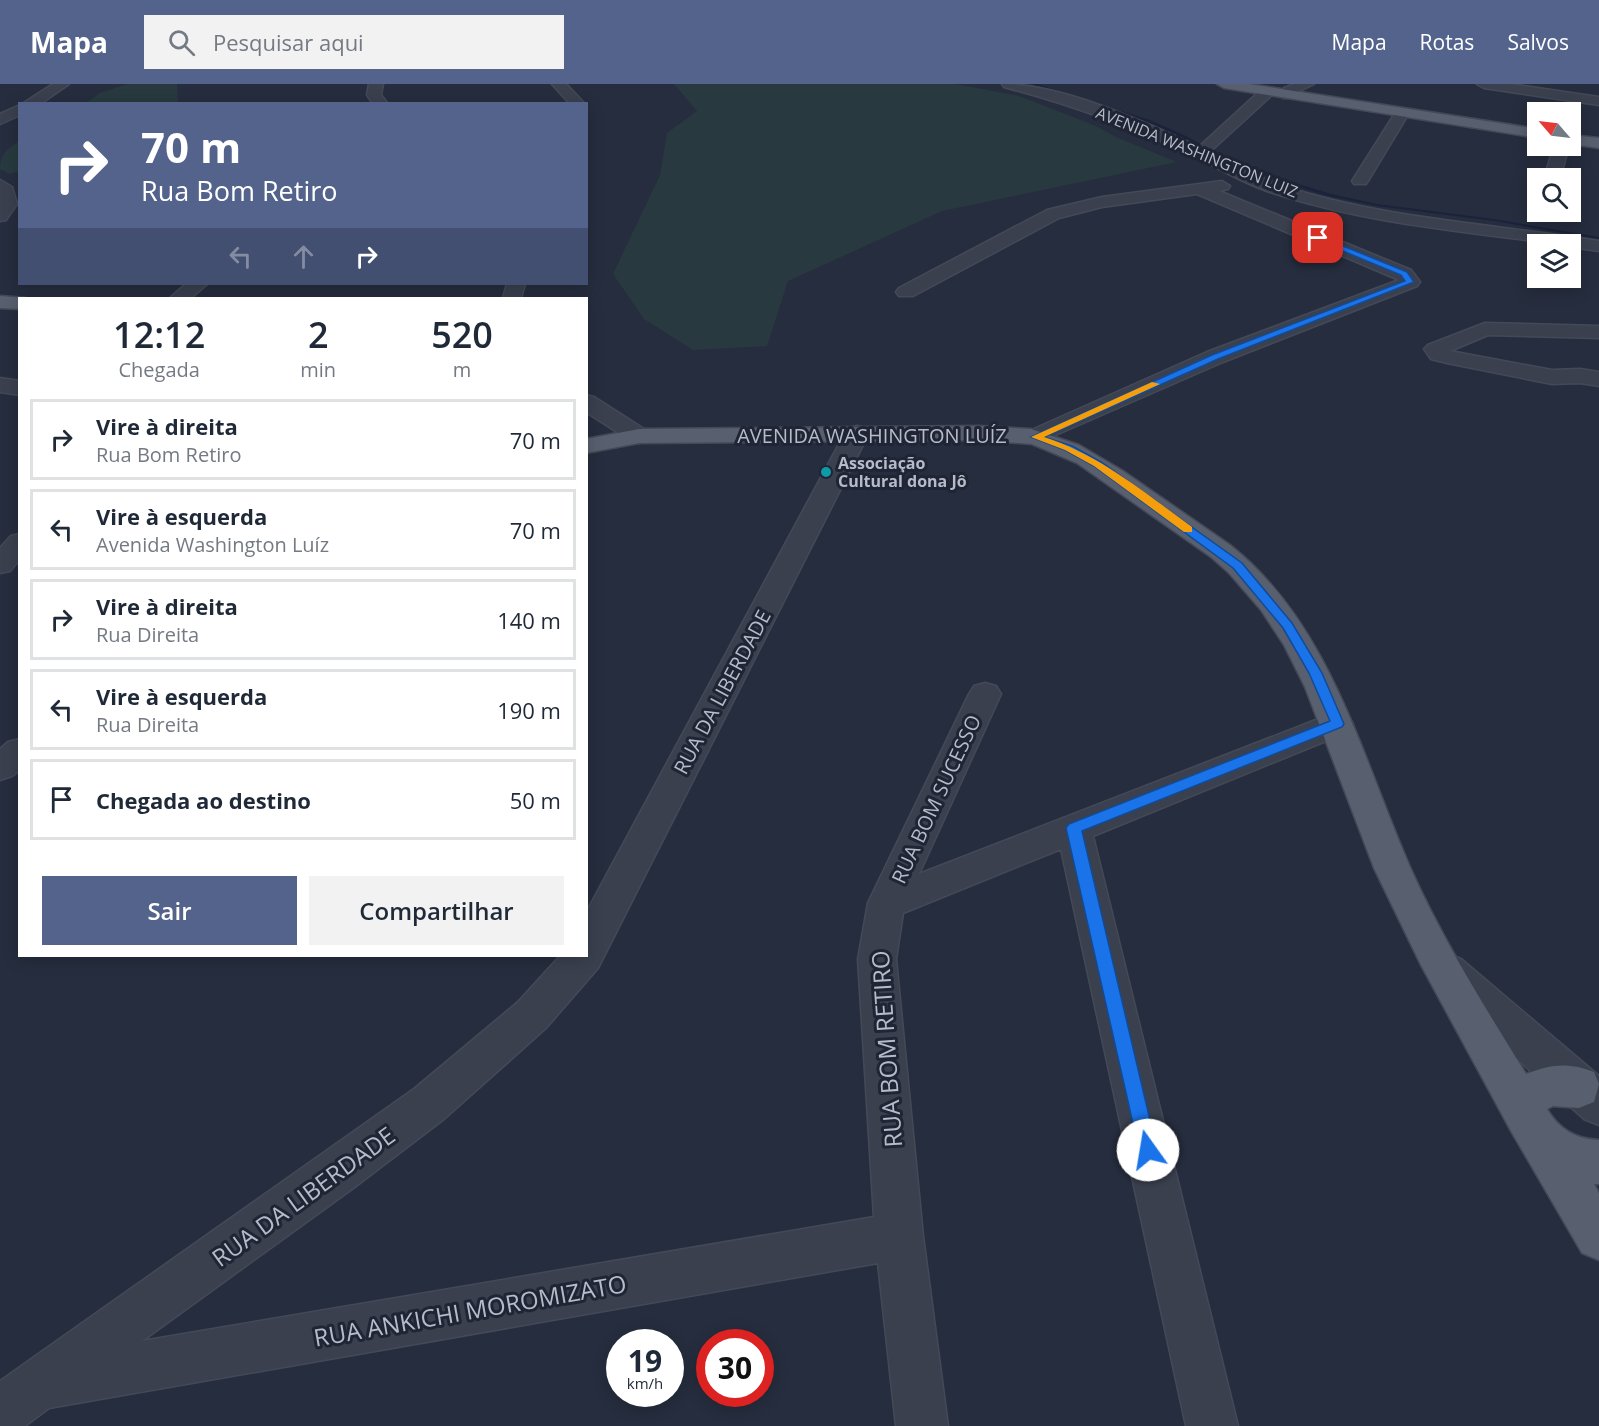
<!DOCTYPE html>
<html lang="pt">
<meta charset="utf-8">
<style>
:root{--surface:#fff;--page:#f2f2f3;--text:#1f2937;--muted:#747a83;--line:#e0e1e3;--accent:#53638c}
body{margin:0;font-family:"Open Sans",sans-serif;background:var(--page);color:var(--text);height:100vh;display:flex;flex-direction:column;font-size:22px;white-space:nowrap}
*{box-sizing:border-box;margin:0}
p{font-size:20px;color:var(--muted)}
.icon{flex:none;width:33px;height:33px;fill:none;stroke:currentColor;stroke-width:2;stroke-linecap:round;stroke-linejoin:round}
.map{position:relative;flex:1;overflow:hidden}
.side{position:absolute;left:18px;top:213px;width:570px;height:660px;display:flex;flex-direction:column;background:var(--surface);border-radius:0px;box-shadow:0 3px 15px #0003}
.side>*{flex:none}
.top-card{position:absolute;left:18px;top:18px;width:570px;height:183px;border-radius:0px;box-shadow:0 3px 15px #0003;background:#53638c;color:#fff;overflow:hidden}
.needle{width:39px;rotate:298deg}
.controls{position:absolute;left:1527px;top:18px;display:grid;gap:12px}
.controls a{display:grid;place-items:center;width:54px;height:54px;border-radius:0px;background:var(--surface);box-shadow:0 3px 15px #0003;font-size:30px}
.speed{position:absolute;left:606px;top:1245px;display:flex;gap:12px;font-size:30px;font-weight:700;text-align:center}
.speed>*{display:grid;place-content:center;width:78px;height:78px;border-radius:50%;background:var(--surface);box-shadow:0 3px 15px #0003;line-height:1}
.speed small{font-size:15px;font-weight:400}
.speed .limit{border:9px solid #d22;background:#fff;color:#111}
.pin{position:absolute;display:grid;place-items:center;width:51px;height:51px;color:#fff;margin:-26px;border-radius:12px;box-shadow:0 3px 9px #0006}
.me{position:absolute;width:66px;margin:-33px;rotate:347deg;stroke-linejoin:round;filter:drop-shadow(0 0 4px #0008)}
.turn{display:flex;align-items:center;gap:21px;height:126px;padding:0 24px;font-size:27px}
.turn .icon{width:78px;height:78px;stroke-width:2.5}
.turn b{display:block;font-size:42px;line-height:51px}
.lanes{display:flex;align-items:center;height:57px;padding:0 24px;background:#0003;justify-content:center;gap:30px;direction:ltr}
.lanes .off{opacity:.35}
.eta{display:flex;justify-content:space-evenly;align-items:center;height:102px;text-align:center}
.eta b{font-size:36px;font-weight:600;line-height:42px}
.action{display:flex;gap:12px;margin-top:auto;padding:12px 24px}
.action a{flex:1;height:69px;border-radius:0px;background:var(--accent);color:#fff;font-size:24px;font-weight:600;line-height:69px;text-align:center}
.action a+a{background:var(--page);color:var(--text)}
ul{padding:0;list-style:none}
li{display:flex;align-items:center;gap:18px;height:81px;margin:0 12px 9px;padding:0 12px;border:3px solid var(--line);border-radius:0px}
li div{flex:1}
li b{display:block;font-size:22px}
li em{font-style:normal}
header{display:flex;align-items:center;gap:36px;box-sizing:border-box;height:84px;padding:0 30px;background:var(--accent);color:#fff}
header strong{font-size:28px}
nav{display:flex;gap:33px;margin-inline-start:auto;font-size:21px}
.search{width:420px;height:54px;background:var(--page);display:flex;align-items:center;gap:15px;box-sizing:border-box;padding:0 21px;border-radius:0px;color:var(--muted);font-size:22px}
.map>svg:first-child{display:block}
.green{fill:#283a3f}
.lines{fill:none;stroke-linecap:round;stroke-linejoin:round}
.stream{fill:#1a233c;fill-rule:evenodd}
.minor-casing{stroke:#444957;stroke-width:3}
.major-casing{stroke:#444957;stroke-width:3}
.minor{fill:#3a404e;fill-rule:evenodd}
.major{fill:#585f6e;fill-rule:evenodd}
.route{fill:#1a73e8;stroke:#114b97;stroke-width:1.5}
.slow{fill:#f59e0b}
.culture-dot{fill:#0f9aa8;stroke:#1f2534;stroke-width:2}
.labels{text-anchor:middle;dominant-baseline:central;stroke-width:6;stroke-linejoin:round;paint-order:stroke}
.far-street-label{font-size:16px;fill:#b7bbc9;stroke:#1f2534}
.far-poi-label{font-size:16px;font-weight:bold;fill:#b7bbc9;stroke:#1f2534;text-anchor:start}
.street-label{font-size:20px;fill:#b7bbc9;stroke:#1f2534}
.near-street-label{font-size:24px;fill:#b7bbc9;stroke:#1f2534}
</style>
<header>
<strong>Mapa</strong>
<div class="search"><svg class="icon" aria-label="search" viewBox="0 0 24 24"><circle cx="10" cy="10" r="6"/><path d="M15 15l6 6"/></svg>Pesquisar aqui</div>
<nav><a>Mapa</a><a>Rotas</a><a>Salvos</a></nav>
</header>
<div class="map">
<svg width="1599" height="1342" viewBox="0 0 1599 1342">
<rect width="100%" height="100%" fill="#262d3e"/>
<!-- green -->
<path class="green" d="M128,0H177L178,19H86L100,9Z
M674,0H955L1019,12L1096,42L1118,54L1177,78L942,127L788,197L767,262L693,266L644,235L613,190L660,91L667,49L697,27Z
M19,58V87L10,90L0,85C0,71 7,64 19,58Z"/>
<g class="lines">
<!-- stream -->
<path class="stream" d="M1032,0H1038L1079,14L1076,15Z
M1099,20L1150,36L1188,53L1220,71L1289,97L1331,110L1377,120L1494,135L1599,153V155L1494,137L1377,122L1328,112L1285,99L1218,73L1186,55L1148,38L1098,22Z"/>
<defs>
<path id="minor" d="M53,0H69L40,20H22Z
M369,0H383L381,11L388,20H373L367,11Z
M552,0H566L585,20H570Z
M1002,0C1063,0 1147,39 1202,64L1200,62L1203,59L1263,4H1273L1275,7L1273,10L1213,65L1205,66C1230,78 1254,92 1280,101C1382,135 1494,140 1599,157V167L1570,163V160H1556C1461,147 1362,139 1270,108C1240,98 1213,81 1184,67C1126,41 1066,19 1004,3Z
M1295,0H1314L1295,9L1293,14H1283L1281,11L1284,4Z
M1477,0H1511L1599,13V21L1484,4Z
M20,21V31L0,40V30Z
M1402,25L1409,29L1368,97L1366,100H1354L1352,97L1397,26Z
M1554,62H1569L1560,94H1544Z
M0,96L12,103L17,120L6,136L0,137Z
M1222,97L1230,102L1228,105L1219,107L1411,186L1420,198L1417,202L1223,278L1035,360L1027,358L1023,353L1027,348L1207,268L1399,196L1197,110L1102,123L1059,134L913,212H899L896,208L899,204L1047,126L1102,113Z
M186,200H207L191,214H170Z
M507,200H525L521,214H503Z
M1485,239L1599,242V254L1488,251L1450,267L1552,286L1580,285L1599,288V302L1580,299L1552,300L1447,279L1431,275L1424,265L1428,261Z
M0,294L20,297V311L0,308Z
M586,311L594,313L647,347L651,352L647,357L639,359L631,357L586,328Z
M857,342L865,344L869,349L598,884L546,944L444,1035L352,1105L142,1257L874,1133L858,875L868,819L969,610L974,602L985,599L996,602L1001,610L919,790L1326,632L1337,628L1348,632L1353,640L1348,648L1093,752L1238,1342H1186L1061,765L903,829L896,875L923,1152L948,1342H896L878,1179L49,1324L25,1342H0V1297L414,1005L518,918L560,872H586V829L845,349L849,344Z
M20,450V475L10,487L0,489V464L11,452Z
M20,655V686L12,692L0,696V665L8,658Z
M1447,870L1461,875L1599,992V1041L1584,1035L1433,899L1427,887L1433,875Z"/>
<path id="major" d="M1217,0H1249L1538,45V54L1224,4Z
M1570,51L1599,54V64L1570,60Z
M0,212L26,214H20V225L0,224Z
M979,342L1031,345L1079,361L1123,387L1230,461C1330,540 1361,671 1410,783C1442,855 1485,923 1526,990C1550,980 1569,978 1594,988L1599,1000L1594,1018L1579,1024L1553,1022L1547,1025C1559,1045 1575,1055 1599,1056V1100H1594L1599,1109V1176L1582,1169L1511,1047L1421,881L1374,784L1305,603L1284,561L1261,526L1229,489L1211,473L1077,379L1032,360L979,356L639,359L586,369V355L639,345Z"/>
</defs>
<!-- minor casing -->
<use href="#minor" class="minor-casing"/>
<!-- major casing -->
<use href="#major" class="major-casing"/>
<!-- minor -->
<use href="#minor" class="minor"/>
<!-- major -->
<use href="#major" class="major"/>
</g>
<!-- route -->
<path class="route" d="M1316,153H1321L1407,188L1414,198L1218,275L1044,353L1072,362L1101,378L1242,479L1292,539L1322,589L1344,640L1342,643L1082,747L1157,1066L1155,1073L1148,1075L1142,1073L1139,1066L1066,744L1069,740L1330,637L1309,589L1283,544L1233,484L1094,382L1065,366L1031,353L1212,271L1405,197L1401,191L1316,156Z"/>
<!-- slow -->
<path class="slow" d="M1152,298L1160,300L1044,353C1100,371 1145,409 1192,443V448H1184L1094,382L1065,366L1031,353Z"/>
<!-- markers -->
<circle class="culture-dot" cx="826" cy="388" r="6"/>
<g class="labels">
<!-- far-street labels -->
<g class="far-street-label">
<text transform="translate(1197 68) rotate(22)">AVENIDA WASHINGTON LUIZ</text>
</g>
<!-- far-poi labels -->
<g class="far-poi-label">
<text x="838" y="379">Associação<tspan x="838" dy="18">Cultural dona Jô</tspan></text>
</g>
<!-- street labels -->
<g class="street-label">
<text x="872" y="351">AVENIDA WASHINGTON LUÍZ</text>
<text transform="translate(722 608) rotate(-62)">RUA DA LIBERDADE</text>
<text transform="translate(936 715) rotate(-65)">RUA BOM SUCESSO</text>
</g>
<!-- near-street labels -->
<g class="near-street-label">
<text transform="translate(886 965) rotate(-94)">RUA BOM RETIRO</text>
<text transform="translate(303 1112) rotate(-36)">RUA DA LIBERDADE</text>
<text transform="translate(470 1226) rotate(-10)">RUA ANKICHI MOROMIZATO</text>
</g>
</g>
</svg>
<div class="controls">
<a><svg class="needle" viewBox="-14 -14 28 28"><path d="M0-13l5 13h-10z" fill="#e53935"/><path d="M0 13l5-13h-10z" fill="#747a83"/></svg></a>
<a><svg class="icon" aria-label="search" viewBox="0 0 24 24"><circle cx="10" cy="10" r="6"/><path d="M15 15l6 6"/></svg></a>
<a><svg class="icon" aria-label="layers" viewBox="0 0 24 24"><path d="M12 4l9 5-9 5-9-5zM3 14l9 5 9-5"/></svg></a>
</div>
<div class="speed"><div>19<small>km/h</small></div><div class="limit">30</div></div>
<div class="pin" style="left:1318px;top:154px;background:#d93025"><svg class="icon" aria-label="arrive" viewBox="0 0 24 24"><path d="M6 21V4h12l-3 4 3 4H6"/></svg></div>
<svg class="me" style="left:1148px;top:1066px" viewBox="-20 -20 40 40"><circle r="19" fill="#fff"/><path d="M0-13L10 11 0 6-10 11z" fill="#1a73e8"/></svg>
<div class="top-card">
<div class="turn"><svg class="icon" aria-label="right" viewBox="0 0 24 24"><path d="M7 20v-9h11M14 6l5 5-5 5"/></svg><div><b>70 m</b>Rua Bom Retiro</div></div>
<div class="lanes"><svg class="icon off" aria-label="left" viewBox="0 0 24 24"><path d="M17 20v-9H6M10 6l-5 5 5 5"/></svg><svg class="icon off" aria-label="ahead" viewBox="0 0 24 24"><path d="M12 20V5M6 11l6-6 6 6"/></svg><svg class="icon" aria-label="right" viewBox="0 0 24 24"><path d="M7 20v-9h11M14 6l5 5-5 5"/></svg></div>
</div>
<section class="side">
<div class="eta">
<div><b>12:12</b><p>Chegada</p></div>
<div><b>2</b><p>min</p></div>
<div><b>520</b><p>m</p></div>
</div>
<ul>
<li><svg class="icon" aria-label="right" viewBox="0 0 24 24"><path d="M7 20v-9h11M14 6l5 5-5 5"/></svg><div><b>Vire à direita</b><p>Rua Bom Retiro</p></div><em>70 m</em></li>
<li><svg class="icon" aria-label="left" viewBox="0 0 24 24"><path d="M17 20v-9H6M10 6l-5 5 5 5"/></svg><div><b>Vire à esquerda</b><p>Avenida Washington Luíz</p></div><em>70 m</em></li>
<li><svg class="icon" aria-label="right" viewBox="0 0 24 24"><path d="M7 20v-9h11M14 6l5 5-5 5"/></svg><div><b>Vire à direita</b><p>Rua Direita</p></div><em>140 m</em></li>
<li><svg class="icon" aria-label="left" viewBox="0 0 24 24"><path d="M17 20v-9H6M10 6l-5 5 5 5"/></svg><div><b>Vire à esquerda</b><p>Rua Direita</p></div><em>190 m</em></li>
<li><svg class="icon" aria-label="arrive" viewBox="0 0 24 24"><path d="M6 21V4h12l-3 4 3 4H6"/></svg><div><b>Chegada ao destino</b></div><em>50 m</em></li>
</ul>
<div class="action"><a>Sair</a><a>Compartilhar</a></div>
</section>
</div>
